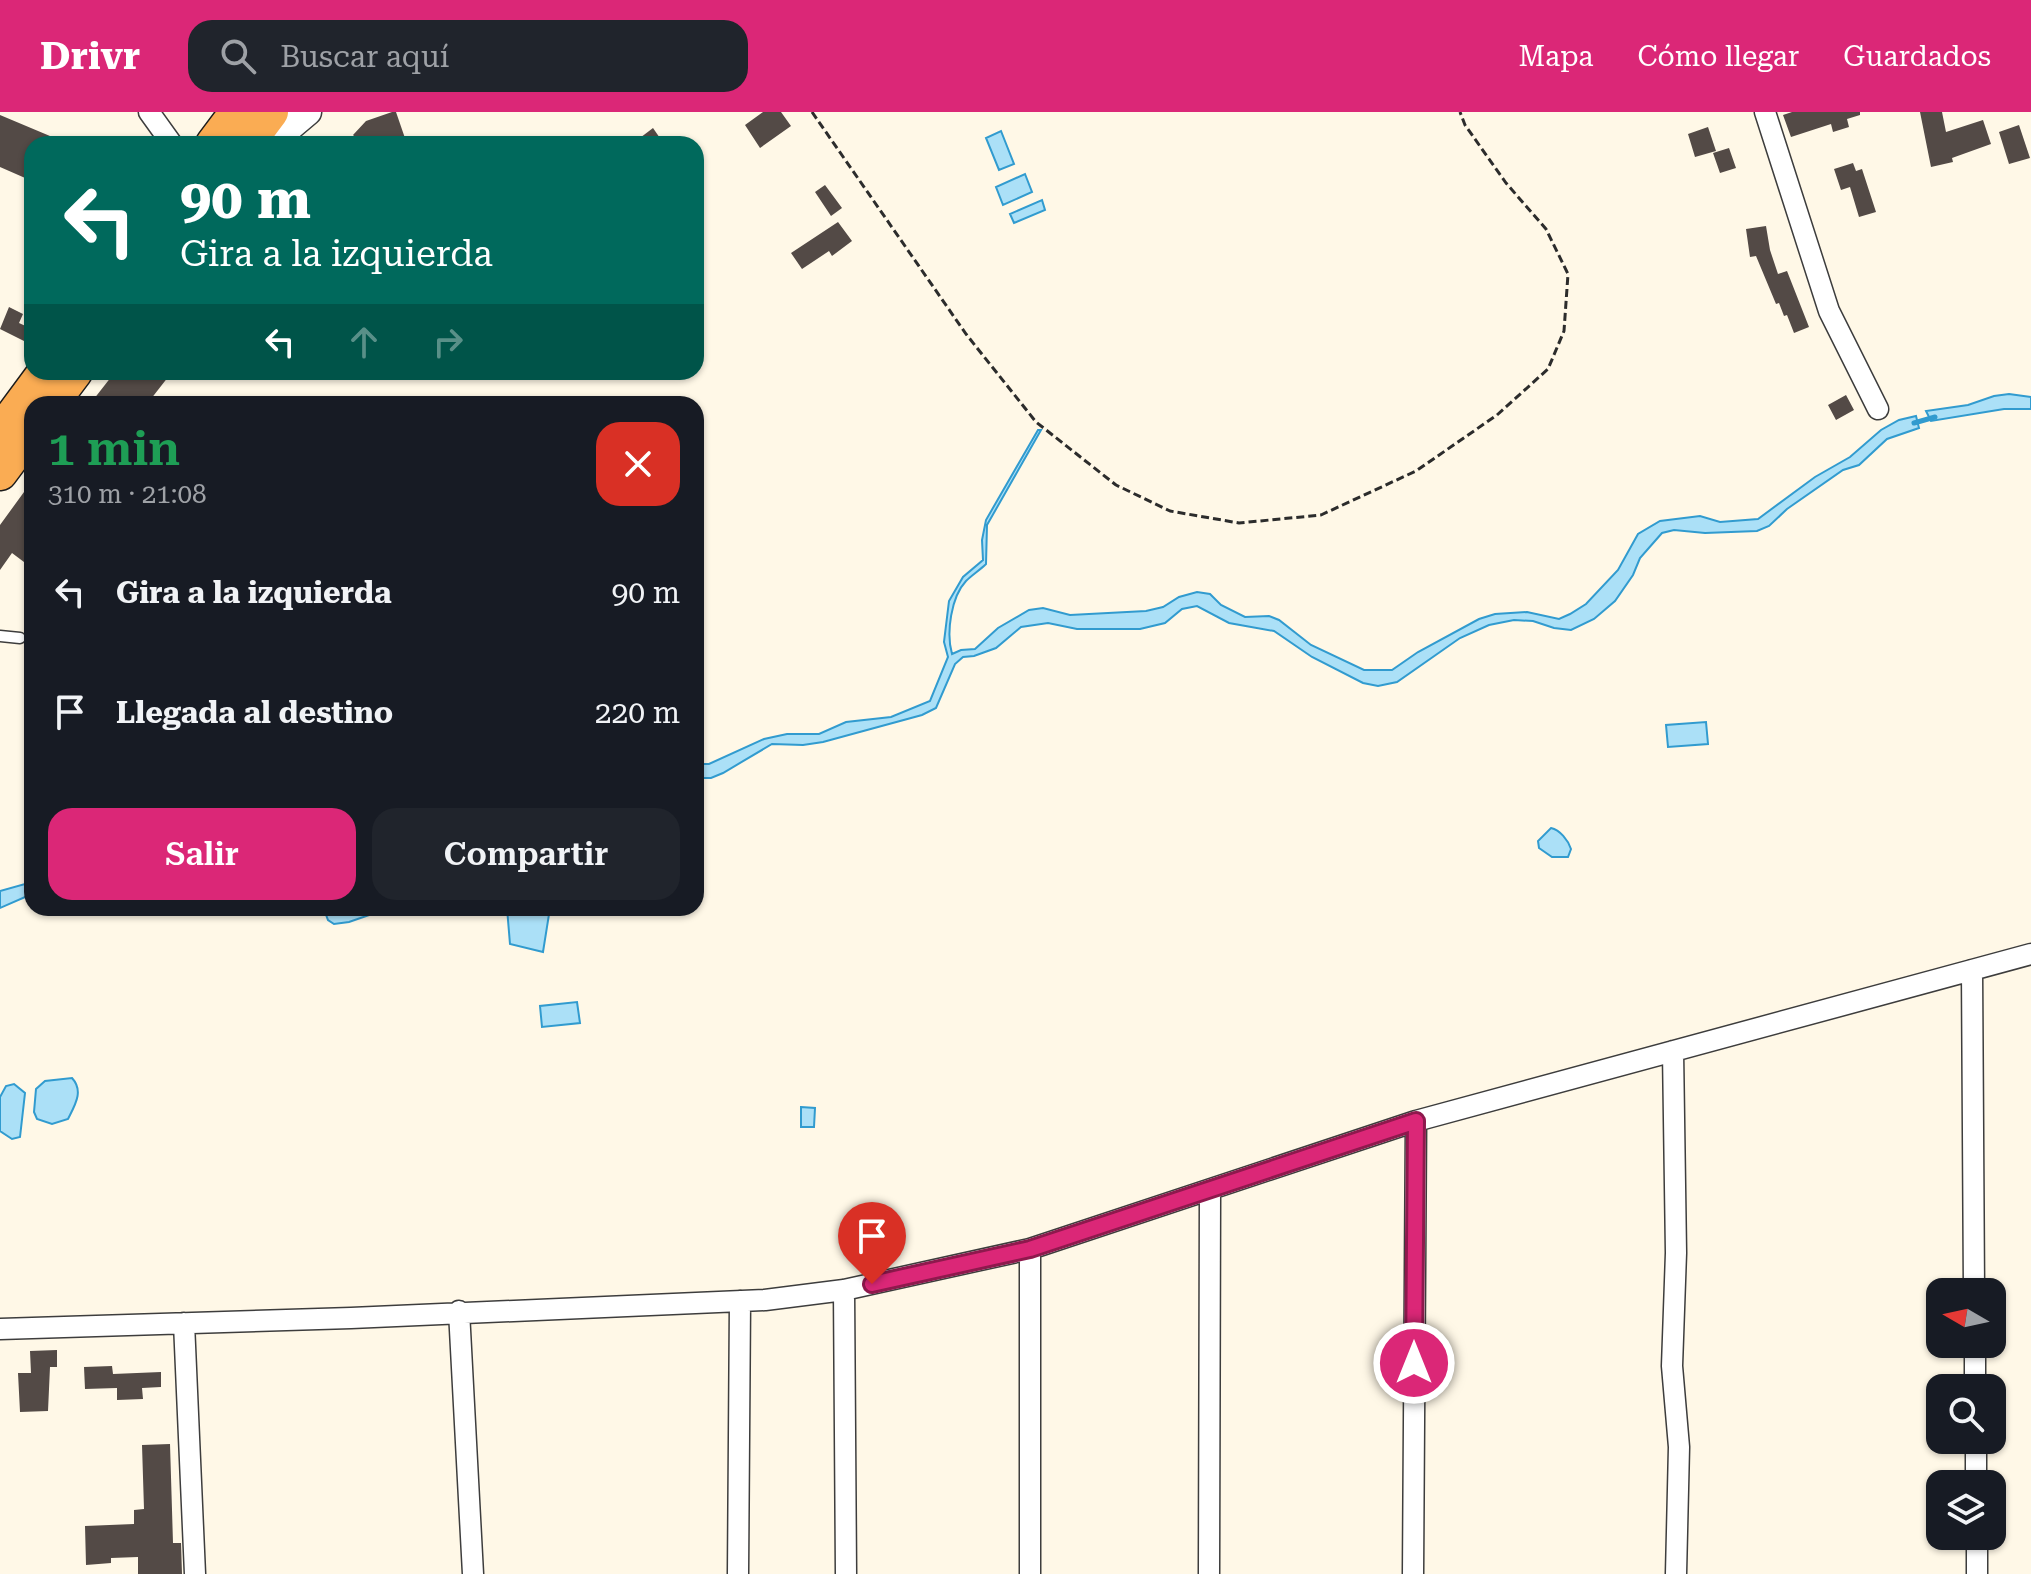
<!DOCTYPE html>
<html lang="es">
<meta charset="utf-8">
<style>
:root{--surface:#171b24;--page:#20242c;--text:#f1f3f6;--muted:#9ea1a6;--accent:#db2777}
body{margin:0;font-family:"Roboto Serif",serif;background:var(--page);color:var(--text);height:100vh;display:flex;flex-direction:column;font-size:30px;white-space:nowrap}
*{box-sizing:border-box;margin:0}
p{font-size:26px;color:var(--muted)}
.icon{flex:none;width:44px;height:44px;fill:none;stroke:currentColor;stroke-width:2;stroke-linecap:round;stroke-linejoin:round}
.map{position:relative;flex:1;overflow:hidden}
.panel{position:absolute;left:24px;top:284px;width:680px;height:520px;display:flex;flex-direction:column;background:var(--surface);border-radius:24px;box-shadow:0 2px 6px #0004}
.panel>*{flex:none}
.guide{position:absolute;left:24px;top:24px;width:680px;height:244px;border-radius:24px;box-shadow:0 2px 6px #0004;background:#00695c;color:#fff;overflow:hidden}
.needle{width:52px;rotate:279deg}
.buttons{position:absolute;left:1926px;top:1166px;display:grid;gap:16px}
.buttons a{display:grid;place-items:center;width:80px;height:80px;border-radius:16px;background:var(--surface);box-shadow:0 2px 6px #0004;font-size:40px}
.pin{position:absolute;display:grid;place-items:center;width:68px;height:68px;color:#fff;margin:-82px -34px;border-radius:50% 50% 50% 0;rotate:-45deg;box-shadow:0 0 8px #0007}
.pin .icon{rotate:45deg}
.me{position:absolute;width:88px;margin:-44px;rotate:0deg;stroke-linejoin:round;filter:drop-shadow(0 0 6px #0008)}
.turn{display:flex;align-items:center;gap:28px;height:168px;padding:0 24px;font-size:36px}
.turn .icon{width:104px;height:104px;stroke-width:2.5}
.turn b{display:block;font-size:56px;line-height:68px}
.lanes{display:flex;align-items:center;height:76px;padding:0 24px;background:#0003;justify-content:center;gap:40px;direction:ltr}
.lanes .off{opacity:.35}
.round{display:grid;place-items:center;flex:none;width:84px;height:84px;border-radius:24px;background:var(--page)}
.head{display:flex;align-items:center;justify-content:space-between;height:136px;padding:0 24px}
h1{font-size:48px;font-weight:600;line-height:60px;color:#1e9e55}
.cta{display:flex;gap:16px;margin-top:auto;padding:16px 24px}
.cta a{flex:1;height:92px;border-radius:24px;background:var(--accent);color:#fff;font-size:32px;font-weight:600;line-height:92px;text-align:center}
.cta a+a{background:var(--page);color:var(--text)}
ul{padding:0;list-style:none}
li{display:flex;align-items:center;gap:24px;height:120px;padding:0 24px}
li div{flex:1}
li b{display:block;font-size:30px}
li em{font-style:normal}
header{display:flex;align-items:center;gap:48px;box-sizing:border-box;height:112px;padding:0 40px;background:var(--accent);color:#fff}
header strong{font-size:38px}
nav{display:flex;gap:44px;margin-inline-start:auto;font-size:28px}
.search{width:560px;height:72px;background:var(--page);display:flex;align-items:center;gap:20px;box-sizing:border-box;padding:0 28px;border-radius:24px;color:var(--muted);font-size:30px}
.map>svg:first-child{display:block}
.water{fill:#abe0f7;stroke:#319bcf;stroke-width:2}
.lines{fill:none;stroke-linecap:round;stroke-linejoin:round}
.stream{stroke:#319bcf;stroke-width:5}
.building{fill:#534a46}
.service-casing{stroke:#3d3d3d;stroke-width:13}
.minor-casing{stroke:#3d3d3d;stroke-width:23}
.tertiary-casing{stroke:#3d3d3d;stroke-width:29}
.trunk-casing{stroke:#1b1b1b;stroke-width:37}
.path{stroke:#2c2c2c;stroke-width:3;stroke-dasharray:8 4;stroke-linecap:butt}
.service{stroke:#fff;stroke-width:10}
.minor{stroke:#fff;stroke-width:20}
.tertiary{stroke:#fff;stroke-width:26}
.trunk{stroke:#faac53;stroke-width:34}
.route-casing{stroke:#8e194d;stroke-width:20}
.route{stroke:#db2777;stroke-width:14}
</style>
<header>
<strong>Drivr</strong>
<div class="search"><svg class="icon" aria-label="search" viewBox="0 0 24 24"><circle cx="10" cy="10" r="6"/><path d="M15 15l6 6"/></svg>Buscar aquí</div>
<nav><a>Mapa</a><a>Cómo llegar</a><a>Guardados</a></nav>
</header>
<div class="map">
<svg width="2031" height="1462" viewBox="0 0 2031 1462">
<rect width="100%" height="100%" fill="#fff8e7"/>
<!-- water -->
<path class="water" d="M1001,19L1014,52L999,58L986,26Z
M1025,62L1032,80L1003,93L996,75Z
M1042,88L1045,98L1014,111L1010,102Z
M2009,282L2031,285V297H2004L1931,309L1926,299L1968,293L1994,284Z
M1916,304L1919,316L1887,327L1859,353L1843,358L1787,397L1769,414L1757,419L1705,421L1674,418L1662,421L1640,446L1633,463L1615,489L1594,507L1571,518L1554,516L1533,509L1514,508L1489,513L1460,526L1397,570L1378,574L1363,571L1312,545L1274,519L1229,511L1197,494L1182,497L1165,511L1140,517H1077L1048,511L1021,515L996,536L974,544L963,545L955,552L936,596L922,603L823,630L803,633L772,632L723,661L711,666H696V652H709L764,627L787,622H819L846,610L891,605L930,589L948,545L944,530L949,489L963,465L983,448L982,428L986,408L1038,318H1041L987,413L986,452C980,458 972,463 966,469C951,485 946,521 952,542L961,538L975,537L998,516L1029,498L1043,496L1070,503L1146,499L1163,495L1179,485L1197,480L1210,482L1221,493L1245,505L1269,504L1279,508L1311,533L1364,558H1392L1418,540L1479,507L1495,502L1527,500L1559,507L1570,502L1586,492L1618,458L1638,422L1660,409L1700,404L1720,410L1758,407L1815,365L1850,345L1881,318L1899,308Z
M1706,610L1708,632L1668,635L1666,613Z
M1551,716C1560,718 1568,728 1571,737L1568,745H1552L1539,736L1538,729Z
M32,770V782L0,796V779Z
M332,796H379L378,800L349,810L334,812L328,808L325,800Z
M507,796H550L543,840L510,832Z
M577,890L580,911L542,915L540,894Z
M72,966C84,979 75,993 68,1007L52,1012L37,1007L34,1000L36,977L45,969Z
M14,972L25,981L20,1025L12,1027L0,1019V985L6,974Z
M801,995L815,996L814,1015H801Z"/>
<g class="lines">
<!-- stream -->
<path class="stream" d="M1914,311L1935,305"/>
</g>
<!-- building -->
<path class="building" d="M392,0H396L407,32H362L353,23L366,9Z
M763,0H781L791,14L760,36L745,13Z
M1792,0H1860V3L1847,7L1849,15L1833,20L1831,12L1791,25L1783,3Z
M1920,0H1942L1946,20L1983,8L1991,32L1952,46L1953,50L1931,55Z
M0,3L69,32H32V69L0,55Z
M2019,13L2030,46L2009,52L1999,20Z
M1708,15L1716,39L1695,45L1688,22Z
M653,16L664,32H632Z
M1729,36L1736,56L1720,61L1713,41Z
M1853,51L1856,59L1862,57L1876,100L1859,105L1850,75L1841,78L1834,57Z
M825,73L842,96L831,104L815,80Z
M838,110L852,129L832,144L829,139L802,157L791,141Z
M1766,114L1770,138L1778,162L1787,159L1809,215L1794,221L1787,203L1784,204L1779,191L1776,192L1756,144L1750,145L1746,117Z
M9,195L23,202L19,211L30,216L24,229L0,217Z
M115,260H172L147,292H90Z
M1846,283L1854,298L1836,308L1828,293Z
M32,369V456L12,441L0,458V413Z
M57,1238V1255H50L48,1299L20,1300L18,1261H31L30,1239Z
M112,1254L113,1262L161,1260V1275L142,1276L143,1287L117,1288V1276L85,1277L84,1255Z
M170,1332L173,1431H181L182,1462H138V1445L111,1446V1451L86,1453L85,1414L134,1412V1398L144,1397L142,1333Z"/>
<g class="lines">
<defs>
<path id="service" d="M0,524L20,526"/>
<path id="minor" d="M149,0L172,32
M1765,0L1829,199L1878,297
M1972,858L1974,1180
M1673,939L1676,1141L1672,1254L1679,1335L1676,1462
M844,1178L846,1462
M459,1199L473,1462
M184,1211L195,1462
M0,1217L351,1206L765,1188L844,1178L1030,1137L1416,1009L2031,842
M1975,1232V1276
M1976,1328V1372
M1977,1424V1462
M738,1462L740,1189
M1030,1462V1137
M1209,1462L1210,1078
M1413,1462L1416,1009"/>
<path id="tertiary" d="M270,32L308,0"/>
<path id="trunk" d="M213,32L237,0
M247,32L271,0
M51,292L75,260
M0,321L45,260
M0,361L32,318"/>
</defs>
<!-- service casing -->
<use href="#service" class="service-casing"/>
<!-- minor casing -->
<use href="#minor" class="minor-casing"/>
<!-- tertiary casing -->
<use href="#tertiary" class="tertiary-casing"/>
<!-- trunk casing -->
<use href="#trunk" class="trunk-casing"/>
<!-- path -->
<path class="path" d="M812,0L966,222L1036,310L1116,373L1170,399L1239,411L1321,403L1416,359L1497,303L1548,257L1564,219L1568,162L1546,117L1506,71L1465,13L1460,0"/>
<!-- service -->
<use href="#service" class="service"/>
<!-- minor -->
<use href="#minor" class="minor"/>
<!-- tertiary -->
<use href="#tertiary" class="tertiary"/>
<!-- trunk -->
<use href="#trunk" class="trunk"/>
</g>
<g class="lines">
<defs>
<path id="route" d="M872,1172L1030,1137L1416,1009L1414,1251"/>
</defs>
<!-- route casing -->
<use href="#route" class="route-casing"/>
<!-- route -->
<use href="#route" class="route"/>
</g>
</svg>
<div class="buttons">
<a><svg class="needle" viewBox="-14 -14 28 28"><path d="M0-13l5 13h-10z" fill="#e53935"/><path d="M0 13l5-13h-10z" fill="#9ea1a6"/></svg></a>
<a><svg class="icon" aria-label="search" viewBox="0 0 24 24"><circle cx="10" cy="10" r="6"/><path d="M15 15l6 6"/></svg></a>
<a><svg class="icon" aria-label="layers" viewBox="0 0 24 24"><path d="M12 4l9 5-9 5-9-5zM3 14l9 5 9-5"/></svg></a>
</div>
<div class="pin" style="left:872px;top:1172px;background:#d93025"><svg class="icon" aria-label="arrive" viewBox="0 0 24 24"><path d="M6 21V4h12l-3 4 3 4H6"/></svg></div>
<svg class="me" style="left:1414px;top:1251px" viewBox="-20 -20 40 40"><circle r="17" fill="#db2777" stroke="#fff" stroke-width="3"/><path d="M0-11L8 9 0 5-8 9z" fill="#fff"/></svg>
<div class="guide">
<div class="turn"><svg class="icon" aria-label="left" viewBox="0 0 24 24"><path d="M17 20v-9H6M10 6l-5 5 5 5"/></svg><div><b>90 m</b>Gira a la izquierda</div></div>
<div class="lanes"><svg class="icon" aria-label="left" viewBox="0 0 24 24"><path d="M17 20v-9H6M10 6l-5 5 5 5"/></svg><svg class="icon off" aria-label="ahead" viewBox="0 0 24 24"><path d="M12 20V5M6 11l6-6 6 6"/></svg><svg class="icon off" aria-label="right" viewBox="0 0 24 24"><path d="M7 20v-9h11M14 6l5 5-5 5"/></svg></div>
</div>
<section class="panel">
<div class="head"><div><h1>1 min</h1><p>310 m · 21:08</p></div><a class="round" style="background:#d93025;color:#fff"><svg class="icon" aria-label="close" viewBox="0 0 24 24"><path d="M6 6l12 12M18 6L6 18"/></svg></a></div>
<ul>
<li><svg class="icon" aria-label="left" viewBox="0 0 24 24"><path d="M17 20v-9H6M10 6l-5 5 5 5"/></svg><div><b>Gira a la izquierda</b></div><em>90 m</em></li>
<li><svg class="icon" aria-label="arrive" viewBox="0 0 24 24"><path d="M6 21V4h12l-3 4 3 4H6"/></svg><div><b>Llegada al destino</b></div><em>220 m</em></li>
</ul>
<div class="cta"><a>Salir</a><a>Compartir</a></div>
</section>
</div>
